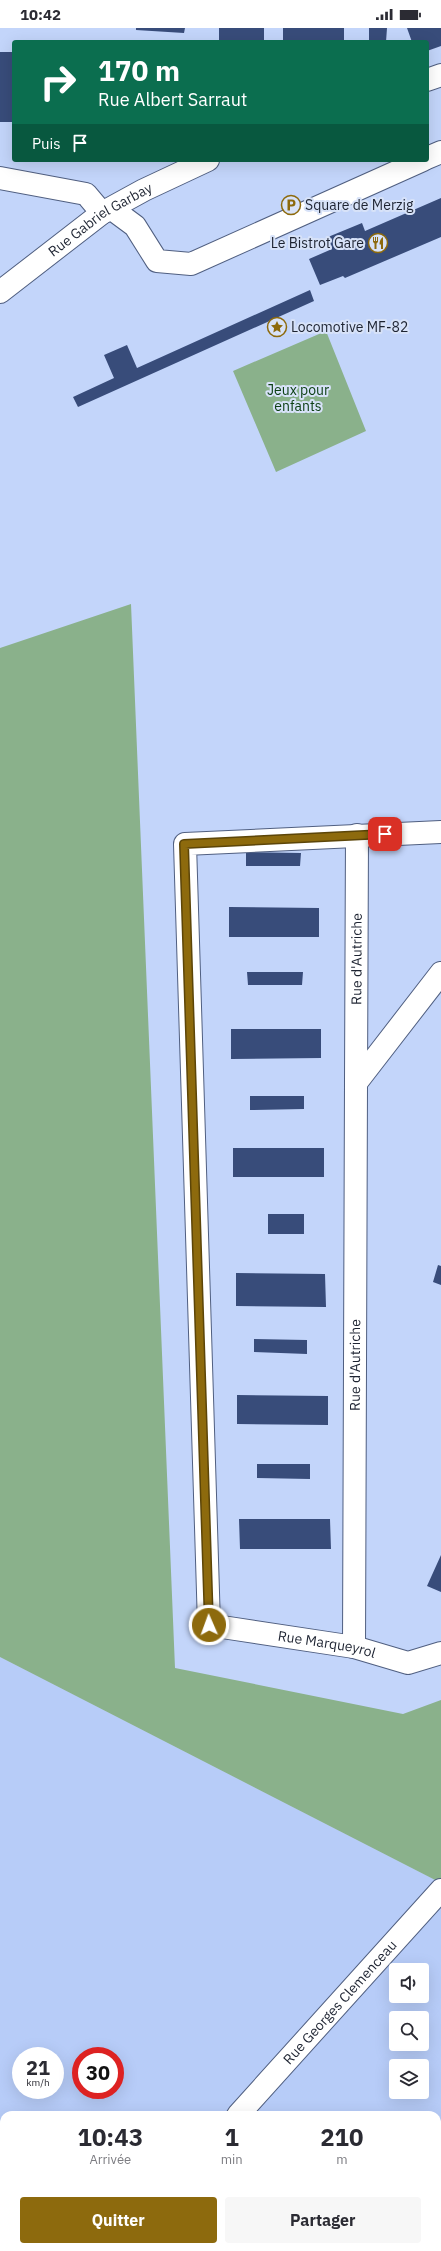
<!DOCTYPE html>
<html lang="fr">
<meta charset="utf-8">
<style>
:root{--surface:#fff;--page:#f7f7f7;--text:#2b2b33;--muted:#7c7c81;--accent:#8d6a0d}
body{margin:0;font-family:"IBM Plex Sans",sans-serif;background:var(--page);color:var(--text);height:100vh;display:flex;flex-direction:column;font-size:15px;white-space:nowrap}
*{box-sizing:border-box;margin:0}
p{font-size:13px;color:var(--muted)}
.icon{flex:none;width:22px;height:22px;fill:none;stroke:currentColor;stroke-width:2;stroke-linecap:round;stroke-linejoin:round}
.map{position:relative;flex:1;overflow:hidden}
.panel{position:absolute;left:0px;top:2083px;width:441px;height:140px;display:flex;flex-direction:column;background:var(--surface);border-radius:12px 12px 0 0;box-shadow:0 4px 16px #0002}
.panel>*{flex:none}
.guide{position:absolute;left:12px;top:12px;width:417px;height:122px;border-radius:4px;box-shadow:0 4px 16px #0002;background:#0b6e4f;color:#fff;overflow:hidden}
.fabs{position:absolute;left:389px;top:1935px;display:grid;gap:8px}
.fabs a{display:grid;place-items:center;width:40px;height:40px;border-radius:4px;background:var(--surface);box-shadow:0 4px 16px #0002;font-size:20px}
.speed{position:absolute;left:12px;top:2019px;display:flex;gap:8px;font-size:20px;font-weight:700;text-align:center}
.speed>*{display:grid;place-content:center;width:52px;height:52px;border-radius:50%;background:var(--surface);box-shadow:0 4px 16px #0002;line-height:1}
.speed small{font-size:10px;font-weight:400}
.speed .limit{border:6px solid #d22;background:#fff;color:#111}
.pin{position:absolute;display:grid;place-items:center;width:34px;height:34px;color:#fff;margin:-17px;border-radius:8px;box-shadow:0 2px 6px #0006}
.me{position:absolute;width:44px;margin:-22px;rotate:358deg;stroke-linejoin:round;filter:drop-shadow(0 0 3px #0008)}
.turn{display:flex;align-items:center;gap:14px;height:84px;padding:0 20px;font-size:18px}
.turn .icon{width:52px;height:52px;stroke-width:2.5}
.turn b{display:block;font-size:28px;line-height:34px}
.then{display:flex;align-items:center;height:38px;padding:0 20px;background:#0003;gap:8px;font-size:15px}
.eta{display:flex;justify-content:space-evenly;align-items:center;height:68px;text-align:center}
.eta b{font-size:24px;font-weight:700;line-height:28px}
.cta{display:flex;gap:8px;margin-top:auto;padding:8px 20px}
.cta a{flex:1;height:46px;border-radius:4px;background:var(--accent);color:#fff;font-size:16px;font-weight:700;line-height:46px;text-align:center}
.cta a+a{background:var(--page);color:var(--text)}
.status{display:flex;justify-content:space-between;align-items:center;height:28px;padding:0 20px;background:var(--surface);direction:ltr}
.status svg{height:11px;fill:currentColor}
.map>svg:first-child{display:block}
.built{fill:#b7ccf8;fill-rule:evenodd}
.green{fill:#8ab18b}
.building{fill:#384c7a}
.lines{fill:none;stroke-linecap:round;stroke-linejoin:round}
.minor-casing{stroke:#505f80;stroke-width:24}
.minor{stroke:#fff;stroke-width:22}
.route-casing{stroke:#5c4508;stroke-width:10}
.route{stroke:#8d6a0d;stroke-width:7}
.labels{text-anchor:middle;dominant-baseline:central;stroke-width:4;stroke-linejoin:round;paint-order:stroke}
.poi-label{font-size:14px;fill:#1e2432;stroke:#d7e2f8;text-anchor:start}
.street-label{font-size:14px;fill:#1e2432;stroke:#d7e2f8}
.park-label{font-size:14px;fill:#0d4014;stroke:#d7e2f8}
</style>
<div class="status"><b>10:42</b><svg viewBox="0 0 49 12"><path d="M0 12V9h3v3zM5 12V6h3v6zM10 12V3h3v9zM15 12V0h3v12zM26 1h20v11H26zM47 4h2v5h-2z"/></svg></div>
<div class="map">
<svg width="441" height="2223" viewBox="0 0 441 2223">
<rect width="100%" height="100%" fill="#c3d5fa"/>
<!-- built -->
<path class="built" d="M0,1629L441,1855V2223H0ZM396,1942H422V1968H396ZM396,1990H422V2016H396ZM21,2028H55V2062H21ZM81,2028H115V2062H81ZM396,2038H422V2064H396ZM4,2087H437V2219H4Z"/>
<!-- green -->
<path class="green" d="M326,303L366,403L276,444L233,343Z
M131,576L175,1640L403,1686L441,1672V1855L0,1629V620Z"/>
<!-- building -->
<path class="building" d="M136,0H185L184,5L136,2Z
M219,0H264V14H219Z
M283,0H344V14H283Z
M369,0H387L386,14H369Z
M407,0H441V18L427,23V14H412Z
M0,24H14V94H0Z
M441,170V209L345,250L343,248L320,257L309,231L332,221L328,209L362,195L365,203Z
M310,262L314,273L78,379L73,369L114,350L104,327L127,317L137,340Z
M246,824L301,825L300,838H246Z
M229,879L319,880V909H229Z
M247,944H303L302,957H248Z
M231,1001H321V1030L231,1031Z
M250,1068H304V1081L250,1082Z
M233,1120H324V1149H233Z
M268,1186H304V1206H268Z
M438,1237L441,1238V1257L433,1254Z
M236,1245L325,1246L326,1279L236,1278Z
M254,1311L307,1312V1326L254,1324Z
M237,1367L328,1368V1397L237,1396Z
M257,1436H310V1451L257,1450Z
M239,1491H330L331,1521H240Z
M441,1527V1564L427,1558Z"/>
<g class="lines">
<defs>
<g id="minor">
<path d="M427,52L441,47"/>
<path d="M427,130L441,124"/>
<path d="M0,150L86,166L102,185"/>
<path d="M112,181L135,198L157,233L191,236L423,132"/>
<path id="s1" d="M0,264L102,185L144,162L208,132"/>
<path id="s2" d="M441,804L185,816L209,1597L354,1619L408,1635L441,1625"/>
<path id="s3" d="M356,1055L357,807"/>
<path id="s4" d="M354,1619L356,1055L441,945"/>
<path id="s5" d="M238,2087L441,1862"/>
<path d="M115,2223L119,2219"/>
</g>
</defs>
<!-- minor casing -->
<use href="#minor" class="minor-casing"/>
<!-- minor -->
<use href="#minor" class="minor"/>
</g>
<g class="lines">
<defs>
<path id="route" d="M209,1597L184,816L385,806"/>
</defs>
<!-- route casing -->
<use href="#route" class="route-casing"/>
<!-- route -->
<use href="#route" class="route"/>
</g>
<!-- icons -->
<defs>
<symbol id="parking-ring" viewBox="-11 -11 22 22"><circle r="9.5" fill="#d7e2f8" stroke="#8d6a0d" stroke-width="1.5"/><path d="M-3.5-5.5H1a3.5 3.5 0 0 1 0 7H-1V5.5H-3.5ZM-1-3.4V-.6H.8a1.4 1.4 0 0 0 0-2.8Z" fill="#8d6a0d"/></symbol>
<symbol id="restaurant-ring" viewBox="-11 -11 22 22"><circle r="9.5" fill="#d7e2f8" stroke="#8d6a0d" stroke-width="1.5"/><path d="M-5-6h1v4h1v-4h1v4h1v-4h1v5L-1.5 .5V6h-2V.5L-5-1ZM5-6V6H3V1.5H1.5Q1.5-4 5-6Z" fill="#8d6a0d"/></symbol>
<symbol id="sight-ring" viewBox="-11 -11 22 22"><circle r="9.5" fill="#d7e2f8" stroke="#8d6a0d" stroke-width="1.5"/><path d="M0-6L1.8-2.2L6-1.7L2.9 1.2L3.7 5.4L0 3.3L-3.7 5.4L-2.9 1.2L-6-1.7L-1.8-2.2Z" fill="#8d6a0d"/></symbol>
</defs>
<g fill-rule="evenodd">
<use href="#parking-ring" x="280" y="166" width="22" height="22"/>
<use href="#restaurant-ring" x="367" y="204" width="22" height="22"/>
<use href="#sight-ring" x="266" y="288" width="22" height="22"/>
</g>
<g class="labels">
<!-- poi labels -->
<g class="poi-label">
<text x="305" y="177">Square de Merzig</text>
<text x="364" y="215" text-anchor="end">Le Bistrot Gare</text>
<text x="291" y="299">Locomotive MF-82</text>
</g>
<!-- street labels -->
<g class="street-label">
<text stroke="none"><textPath href="#s1" startOffset="124">Rue Gabriel Garbay</textPath></text>
<text stroke="none"><textPath href="#s3" startOffset="124">Rue d'Autriche</textPath></text>
<text stroke="none"><textPath href="#s4" startOffset="282">Rue d'Autriche</textPath></text>
<text stroke="none"><textPath href="#s2" startOffset="1157">Rue Marqueyrol</textPath></text>
<text stroke="none"><textPath href="#s5" startOffset="152">Rue Georges Clemenceau</textPath></text>
</g>
<!-- park labels -->
<g class="park-label">
<text x="298" y="362">Jeux pour<tspan x="298" dy="16">enfants</tspan></text>
</g>
</g>
</svg>
<div class="fabs">
<a><svg class="icon" aria-label="sound" viewBox="0 0 24 24"><path d="M4 9h4l5-4v14l-5-4H4zM17 9q2 3 0 6"/></svg></a>
<a><svg class="icon" aria-label="search" viewBox="0 0 24 24"><circle cx="10" cy="10" r="6"/><path d="M15 15l6 6"/></svg></a>
<a><svg class="icon" aria-label="layers" viewBox="0 0 24 24"><path d="M12 4l9 5-9 5-9-5zM3 14l9 5 9-5"/></svg></a>
</div>
<div class="speed"><div>21<small>km/h</small></div><div class="limit">30</div></div>
<div class="pin" style="left:385px;top:806px;background:#d93025"><svg class="icon" aria-label="arrive" viewBox="0 0 24 24"><path d="M6 21V4h12l-3 4 3 4H6"/></svg></div>
<svg class="me" style="left:209px;top:1597px" viewBox="-20 -20 40 40"><circle r="17" fill="#8d6a0d" stroke="#fff" stroke-width="3"/><path d="M0-11L8 9 0 5-8 9z" fill="#fff"/></svg>
<div class="guide">
<div class="turn"><svg class="icon" aria-label="right" viewBox="0 0 24 24"><path d="M7 20v-9h11M14 6l5 5-5 5"/></svg><div><b>170 m</b>Rue Albert Sarraut</div></div>
<div class="then">Puis<svg class="icon" aria-label="arrive" viewBox="0 0 24 24"><path d="M6 21V4h12l-3 4 3 4H6"/></svg></div>
</div>
<section class="panel">
<div class="eta">
<div><b>10:43</b><p>Arrivée</p></div>
<div><b>1</b><p>min</p></div>
<div><b>210</b><p>m</p></div>
</div>
<div class="cta"><a>Quitter</a><a>Partager</a></div>
</section>
</div>
